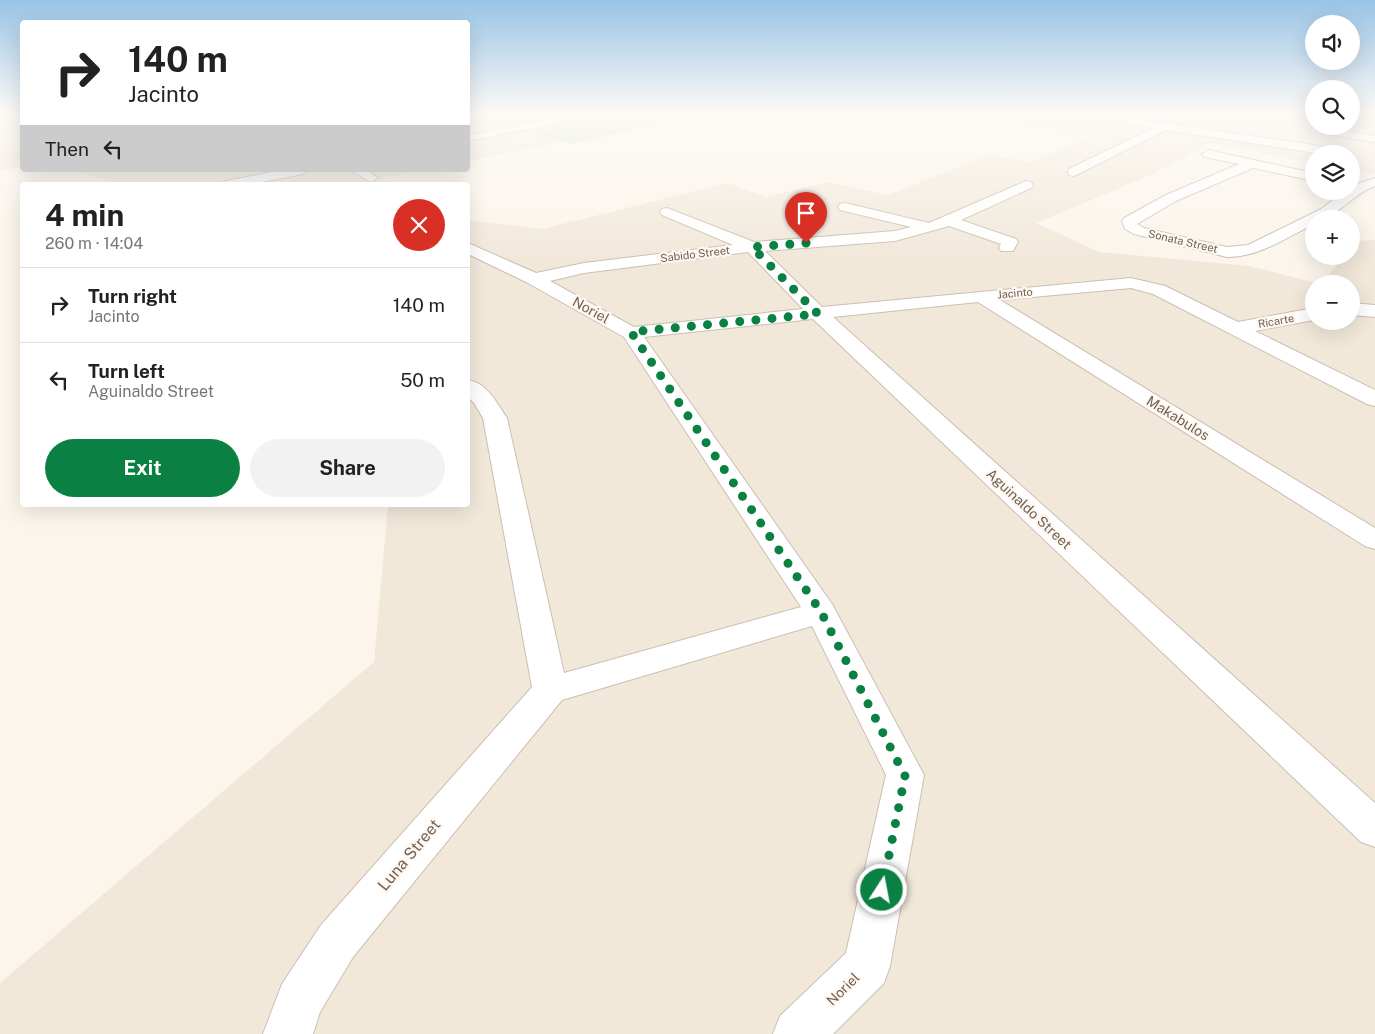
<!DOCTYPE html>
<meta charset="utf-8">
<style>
:root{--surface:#fff;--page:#f2f2f2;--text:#222;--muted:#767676;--line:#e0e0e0;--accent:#0b8043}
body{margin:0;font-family:"Public Sans",sans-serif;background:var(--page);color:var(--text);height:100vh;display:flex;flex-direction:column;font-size:19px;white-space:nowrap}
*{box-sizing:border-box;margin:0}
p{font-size:16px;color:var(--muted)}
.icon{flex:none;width:28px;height:28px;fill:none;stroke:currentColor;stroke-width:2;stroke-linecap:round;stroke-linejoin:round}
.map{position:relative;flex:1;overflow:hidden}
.details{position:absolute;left:20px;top:182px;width:450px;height:325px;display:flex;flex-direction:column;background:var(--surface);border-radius:5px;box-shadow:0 5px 20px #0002}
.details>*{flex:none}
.hud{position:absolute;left:20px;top:20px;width:450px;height:152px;border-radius:5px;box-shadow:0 5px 20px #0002;background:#fff;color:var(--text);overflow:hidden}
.buttons{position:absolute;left:1305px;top:15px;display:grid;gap:10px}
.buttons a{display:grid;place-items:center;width:55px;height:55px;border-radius:50%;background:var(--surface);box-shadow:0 5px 20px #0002;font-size:25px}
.pin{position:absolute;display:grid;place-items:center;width:42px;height:42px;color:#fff;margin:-51px -21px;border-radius:50% 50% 50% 0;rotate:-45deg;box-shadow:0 0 5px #0007}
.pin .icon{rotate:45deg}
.me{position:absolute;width:55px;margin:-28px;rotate:11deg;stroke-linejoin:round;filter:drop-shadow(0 0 4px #0008)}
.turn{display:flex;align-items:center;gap:18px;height:105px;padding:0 25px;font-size:22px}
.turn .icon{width:65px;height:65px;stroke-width:2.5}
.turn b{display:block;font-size:35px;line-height:42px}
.then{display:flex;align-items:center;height:48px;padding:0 25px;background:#0003;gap:10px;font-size:19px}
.round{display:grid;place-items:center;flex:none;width:52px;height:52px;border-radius:26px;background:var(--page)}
.overview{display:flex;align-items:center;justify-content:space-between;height:85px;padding:0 25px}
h1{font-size:30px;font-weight:700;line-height:38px}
.primary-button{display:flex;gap:10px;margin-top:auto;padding:10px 25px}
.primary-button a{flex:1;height:58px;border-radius:30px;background:var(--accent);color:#fff;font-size:20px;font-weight:700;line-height:58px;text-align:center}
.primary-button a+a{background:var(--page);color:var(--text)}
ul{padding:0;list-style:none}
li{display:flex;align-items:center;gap:15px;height:75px;padding:0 25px;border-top:1px solid var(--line)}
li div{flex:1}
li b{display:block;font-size:19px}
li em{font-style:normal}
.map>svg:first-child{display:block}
.residential{fill:#f1e8da}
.green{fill:#d5e7cb}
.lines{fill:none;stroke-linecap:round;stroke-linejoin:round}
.minor-casing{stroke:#ccbeb2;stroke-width:2}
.minor{fill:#fff;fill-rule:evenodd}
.route{stroke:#0b8043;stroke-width:9;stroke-dasharray:0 16.2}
.labels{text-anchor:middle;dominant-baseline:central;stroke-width:4.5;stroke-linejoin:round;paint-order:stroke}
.far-street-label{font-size:11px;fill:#735f51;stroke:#fdf9f2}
.street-label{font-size:14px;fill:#735f51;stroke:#fdf9f2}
.near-street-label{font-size:16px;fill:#735f51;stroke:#fdf9f2}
</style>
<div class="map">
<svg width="1375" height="1034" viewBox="0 0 1375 1034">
<rect width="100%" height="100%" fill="#fbf5eb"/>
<!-- residential -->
<path class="residential" d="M0,114H22V167L0,171Z
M468,114H695L468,161Z
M949,114H1314V126H1351V114H1375V175L1351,170V154H1314V163L1211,143L1153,174L1036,223L1099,252L1249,266L1320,284H1314V321H1351V284H1321L1344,256H1351V247L1356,241L1375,240V1034H0V983L374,662L388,505H468V220L542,229L727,183L766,197L828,182L888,195L989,155L1029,162L1094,136Z
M75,170H423L350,185H122Z"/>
<!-- green -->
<path class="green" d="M625,114H686L679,116L685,117L648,126L612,117Z
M610,117L647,126L573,144L531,133Z"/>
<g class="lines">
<defs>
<path id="minor" d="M0,114H22V120L0,119Z
M577,114H597L592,117L468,141V135Z
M1080,114H1104L1347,150L1353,154L1351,157V154H1322L1166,130L1074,176L1069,175L1068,172L1069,169L1153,128L1085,117Z
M1316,127L1375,136V142L1312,132L1311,130L1312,128Z
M1208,150L1314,173V181L1253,168L1176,201L1137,224L1144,228L1227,247L1248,245L1321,209L1345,191H1351V186L1375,178V186C1353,193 1338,219 1314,219V224C1286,238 1259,257 1227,257L1134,234L1125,229L1122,221L1124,218L1166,195L1239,164L1204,157L1202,154Z
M283,170H309L303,174L246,185H219L226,181Z
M350,170H366L378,178L371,182Z
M1026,181L1031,182L1033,185L1031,188L961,220L1016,239L1018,242L1013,251H1001L999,248L1001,244L949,226L895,241L765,251L822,307L1131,278L1165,286L1238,322L1314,308V320L1255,331L1375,390V406L1367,404L1153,294L1131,288L1000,300L1375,528V549L1365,546L978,302L833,317L1375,803V847L1361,842L813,319L644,337L832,604L924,775L890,966L884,983L833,1034H773L780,1016L846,953L886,775L812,626L562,700L353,957L320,1012L313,1034H263L282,984L321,925L532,687L483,418L474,403L468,397V380C487,383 497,403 507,418L564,673L801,607L624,337L528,283L468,254V243L536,273L584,263L733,245L662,215L660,212L662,209L667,208L754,242L895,231L911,227L840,210L838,207L840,204L845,203L929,223ZM748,252L803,309L634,327L550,281L584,273Z
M1351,303L1375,305V317L1351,315Z"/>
</defs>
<!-- minor casing -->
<use href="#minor" class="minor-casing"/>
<!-- minor -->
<use href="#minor" class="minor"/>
</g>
<!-- sky -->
<linearGradient id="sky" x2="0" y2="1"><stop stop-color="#98c4e6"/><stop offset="0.44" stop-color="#fdfaf6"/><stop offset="1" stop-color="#fdfaf6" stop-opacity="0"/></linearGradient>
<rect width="1375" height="258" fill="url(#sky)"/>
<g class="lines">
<!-- route -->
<path class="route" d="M806,243L752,247L818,314L631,332L821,612L905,776L882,890"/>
</g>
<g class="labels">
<!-- far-street labels -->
<g class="far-street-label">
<text transform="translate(1183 241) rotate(13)">Sonata Street</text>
<text transform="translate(695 254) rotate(-7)">Sabido Street</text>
<text transform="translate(1015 293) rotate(-5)">Jacinto</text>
<text transform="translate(1276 321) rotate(-10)">Ricarte</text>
</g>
<!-- street labels -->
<g class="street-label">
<text transform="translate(591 310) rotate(29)">Noriel</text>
<text transform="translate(1178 418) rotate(32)">Makabulos</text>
<text transform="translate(1029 509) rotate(43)">Aguinaldo Street</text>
<text transform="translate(843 989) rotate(-45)">Noriel</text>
</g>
<!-- near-street labels -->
<g class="near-street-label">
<text transform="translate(409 855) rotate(-50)">Luna Street</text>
</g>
</g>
</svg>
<div class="buttons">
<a><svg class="icon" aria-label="sound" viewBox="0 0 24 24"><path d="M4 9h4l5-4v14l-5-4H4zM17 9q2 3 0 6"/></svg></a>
<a><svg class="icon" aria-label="search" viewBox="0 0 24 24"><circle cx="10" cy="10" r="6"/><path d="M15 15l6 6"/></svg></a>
<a><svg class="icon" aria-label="layers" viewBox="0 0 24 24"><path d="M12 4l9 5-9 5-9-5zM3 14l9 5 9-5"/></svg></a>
<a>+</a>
<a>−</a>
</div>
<div class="pin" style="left:806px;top:243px;background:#d93025"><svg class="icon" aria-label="arrive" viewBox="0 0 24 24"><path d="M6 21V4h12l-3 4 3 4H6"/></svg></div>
<svg class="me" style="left:882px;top:890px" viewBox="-20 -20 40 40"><circle r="17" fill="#0b8043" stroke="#fff" stroke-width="3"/><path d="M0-11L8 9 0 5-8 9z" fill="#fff"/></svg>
<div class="hud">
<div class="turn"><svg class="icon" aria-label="right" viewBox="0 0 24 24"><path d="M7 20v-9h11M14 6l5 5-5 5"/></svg><div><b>140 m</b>Jacinto</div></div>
<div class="then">Then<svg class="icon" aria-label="left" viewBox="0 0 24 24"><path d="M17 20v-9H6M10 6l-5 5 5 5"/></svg></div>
</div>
<section class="details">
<div class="overview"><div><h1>4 min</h1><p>260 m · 14:04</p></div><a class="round" style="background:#d93025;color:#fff"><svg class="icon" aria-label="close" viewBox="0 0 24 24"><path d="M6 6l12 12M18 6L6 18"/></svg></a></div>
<ul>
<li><svg class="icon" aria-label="right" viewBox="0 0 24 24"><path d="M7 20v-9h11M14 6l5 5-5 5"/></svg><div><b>Turn right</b><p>Jacinto</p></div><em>140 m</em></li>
<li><svg class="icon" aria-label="left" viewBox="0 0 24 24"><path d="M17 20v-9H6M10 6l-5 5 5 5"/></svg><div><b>Turn left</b><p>Aguinaldo Street</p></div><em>50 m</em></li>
</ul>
<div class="primary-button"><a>Exit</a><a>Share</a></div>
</section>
</div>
